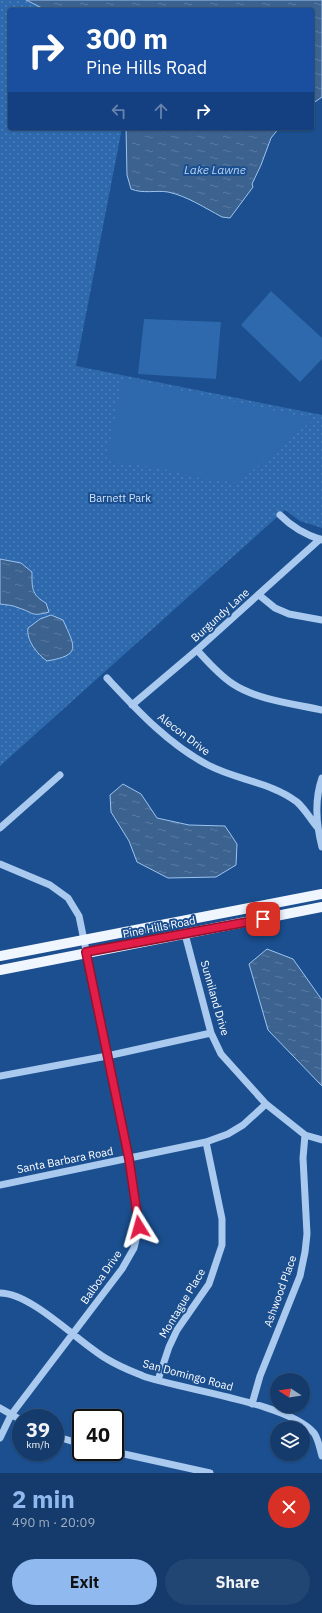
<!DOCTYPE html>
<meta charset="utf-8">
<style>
:root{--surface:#143b6b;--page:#214673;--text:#f1f3f6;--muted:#9dadc1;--line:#33557e;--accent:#90b9f0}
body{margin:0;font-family:"IBM Plex Sans",sans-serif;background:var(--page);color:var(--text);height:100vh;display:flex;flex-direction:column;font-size:15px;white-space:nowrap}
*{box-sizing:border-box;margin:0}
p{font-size:13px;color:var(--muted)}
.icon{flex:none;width:22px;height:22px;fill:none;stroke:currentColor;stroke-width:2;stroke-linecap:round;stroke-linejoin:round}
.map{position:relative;height:1473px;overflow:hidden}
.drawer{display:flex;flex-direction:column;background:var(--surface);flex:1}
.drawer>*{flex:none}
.hud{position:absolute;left:8px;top:8px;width:306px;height:122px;border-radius:4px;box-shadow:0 1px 3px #0004,0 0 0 1px var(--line);background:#1a4fa0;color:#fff;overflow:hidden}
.needle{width:26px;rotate:282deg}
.tools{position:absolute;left:270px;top:1373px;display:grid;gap:8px}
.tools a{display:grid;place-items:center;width:40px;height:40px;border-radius:50%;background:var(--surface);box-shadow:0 1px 3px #0004,0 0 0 1px var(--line);font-size:20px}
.speed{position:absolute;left:12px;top:1409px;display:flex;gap:8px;font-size:20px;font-weight:700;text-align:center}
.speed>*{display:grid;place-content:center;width:52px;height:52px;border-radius:50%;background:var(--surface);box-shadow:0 1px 3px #0004,0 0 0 1px var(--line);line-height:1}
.speed small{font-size:10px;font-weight:400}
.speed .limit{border:2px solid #111;border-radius:6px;background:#fff;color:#111}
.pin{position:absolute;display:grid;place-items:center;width:34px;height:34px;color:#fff;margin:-17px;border-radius:8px;box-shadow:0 2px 6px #0006}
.me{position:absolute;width:44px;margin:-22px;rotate:352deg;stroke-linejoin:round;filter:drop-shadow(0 0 3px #0008)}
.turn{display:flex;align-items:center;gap:14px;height:84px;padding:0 12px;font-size:18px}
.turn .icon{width:52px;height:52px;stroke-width:2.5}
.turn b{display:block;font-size:28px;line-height:34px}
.lanes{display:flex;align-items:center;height:38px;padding:0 12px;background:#0003;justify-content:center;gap:20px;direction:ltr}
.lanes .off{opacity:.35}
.round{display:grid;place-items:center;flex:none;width:42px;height:42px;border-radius:21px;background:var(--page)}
.overview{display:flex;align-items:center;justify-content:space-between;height:68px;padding:0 12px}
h1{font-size:24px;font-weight:800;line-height:30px;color:var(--accent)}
.action{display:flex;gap:8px;margin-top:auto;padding:8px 12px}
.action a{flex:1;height:46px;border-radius:24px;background:var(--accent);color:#111;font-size:16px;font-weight:800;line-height:46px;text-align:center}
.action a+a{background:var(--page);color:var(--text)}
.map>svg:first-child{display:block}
.park{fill:url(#park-dots)}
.pitch{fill:#2e69ad}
.water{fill:url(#water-ripples);stroke:#9cc4f0}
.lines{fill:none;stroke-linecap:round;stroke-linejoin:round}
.minor{stroke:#a9c9ee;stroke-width:7}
.major{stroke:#f0f6ff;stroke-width:10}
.route-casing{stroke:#92132f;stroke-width:10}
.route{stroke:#e11d48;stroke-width:7}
.labels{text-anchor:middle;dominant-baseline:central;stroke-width:4;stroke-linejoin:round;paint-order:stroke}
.park-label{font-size:11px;fill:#cfe3fa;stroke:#1b4f8f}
.street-label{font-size:11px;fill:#fff;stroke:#1b4f8f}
.water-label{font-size:12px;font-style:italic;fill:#b5d3f5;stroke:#1b4f8f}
</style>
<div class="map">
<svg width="322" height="1473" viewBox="0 0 322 1473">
<defs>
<pattern id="park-dots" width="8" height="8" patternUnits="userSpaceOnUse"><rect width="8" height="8" fill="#2e69ad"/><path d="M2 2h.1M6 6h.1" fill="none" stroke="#4d80b9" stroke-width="1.8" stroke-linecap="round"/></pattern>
<pattern id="water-ripples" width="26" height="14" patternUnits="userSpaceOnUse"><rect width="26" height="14" fill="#3c6290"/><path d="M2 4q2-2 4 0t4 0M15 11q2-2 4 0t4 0" fill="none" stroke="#597aa1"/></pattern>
</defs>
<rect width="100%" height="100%" fill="#1b4f8f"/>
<!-- park -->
<path class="park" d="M0,0H147L145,10H10V128H122L76,366L322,415V528L300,521L285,510L0,766Z"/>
<!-- pitch -->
<path class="pitch" d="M271,291L322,338V359L300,382L241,325Z
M144,319L221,322L216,379L138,374Z
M123,378L314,419L238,483L195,477L160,468L106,461Z"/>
<!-- water -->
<path class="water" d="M26,0H322V97L312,104V10H46Z
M126,128H279L271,138L261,165L252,184L253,187L230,218L222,217C205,208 187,196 168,192C156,190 143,194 131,189L127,175Z
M0,559L21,563L32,572C32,587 31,595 46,603L49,612C30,617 35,613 19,608C13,605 6,605 0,604Z
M51,615L63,620C75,647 82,655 47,661C37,654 26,640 28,628L40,619Z
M123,784L141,794L157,818L189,825L225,826L237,844L236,865L216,877L168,878L137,862L129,841L111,812L110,795Z
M267,949L293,959L322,1000V1086L268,1030L249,964Z"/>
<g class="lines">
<!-- minor -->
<path class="minor" d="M280,515C292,527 306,535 322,540
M259,595L275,608L289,614L322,620
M197,650C208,662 219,675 233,684C257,700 295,704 322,710
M107,678C137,710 168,744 208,765C236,780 271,782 297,802C305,809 311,820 318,828
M132,705L197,650L320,539
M322,778C314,801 316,824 322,847
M0,828L60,775
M0,864L50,885L68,898L79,916L129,1159L139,1227L134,1248L122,1269L11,1415L0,1438
M185,934L211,1033L221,1054L266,1104L305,1135L322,1140
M0,1076L107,1056L211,1033
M0,1185L206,1142L228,1134L243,1125L266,1104
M0,1293C32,1293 79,1343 107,1359C118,1366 131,1371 143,1376C183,1390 289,1403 314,1433C318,1438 320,1449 322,1456
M158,1380L169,1347L177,1330L209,1284L222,1245V1219L206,1142
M252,1404L260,1376L300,1276L305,1252L307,1234L303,1158L305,1135
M0,1408L21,1420
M55,1436L81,1444
M115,1452L210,1473"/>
<!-- major -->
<path class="major" d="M0,956L322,894
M0,970L322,907"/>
</g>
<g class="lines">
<defs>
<path id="route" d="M139,1227L129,1159L86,952L263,919"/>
</defs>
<!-- route casing -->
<use href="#route" class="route-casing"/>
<!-- route -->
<use href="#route" class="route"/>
</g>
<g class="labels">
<!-- park labels -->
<g class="park-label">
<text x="120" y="498">Barnett Park</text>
</g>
<!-- street labels -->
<g class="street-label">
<text transform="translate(220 615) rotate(-42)">Burgundy Lane</text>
<text transform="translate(184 734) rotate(37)">Alecon Drive</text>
<text transform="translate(159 927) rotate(-11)">Pine Hills Road</text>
<text transform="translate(215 998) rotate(74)">Sunniland Drive</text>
<text transform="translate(65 1160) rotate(-11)">Santa Barbara Road</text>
<text transform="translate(101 1277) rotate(-55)">Balboa Drive</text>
<text transform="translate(280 1291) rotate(-70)">Ashwood Place</text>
<text transform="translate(182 1303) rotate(-59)">Montague Place</text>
<text transform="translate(188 1375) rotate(15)">San Domingo Road</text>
</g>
<!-- water labels -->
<g class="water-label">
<text x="215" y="169">Lake Lawne</text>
</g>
</g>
</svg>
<div class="tools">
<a><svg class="needle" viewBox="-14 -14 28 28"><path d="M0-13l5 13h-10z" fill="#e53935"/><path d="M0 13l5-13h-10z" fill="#9dadc1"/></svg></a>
<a><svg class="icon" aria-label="layers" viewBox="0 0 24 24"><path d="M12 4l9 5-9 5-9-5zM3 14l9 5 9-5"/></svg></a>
</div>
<div class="speed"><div>39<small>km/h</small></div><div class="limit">40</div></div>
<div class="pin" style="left:263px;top:919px;background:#d93025"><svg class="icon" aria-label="arrive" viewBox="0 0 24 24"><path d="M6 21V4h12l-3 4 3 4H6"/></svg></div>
<svg class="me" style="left:139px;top:1227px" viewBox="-20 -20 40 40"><path d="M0-17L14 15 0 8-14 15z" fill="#e11d48" stroke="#fff" stroke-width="4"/></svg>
<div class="hud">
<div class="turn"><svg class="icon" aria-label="right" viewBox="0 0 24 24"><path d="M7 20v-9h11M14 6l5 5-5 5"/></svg><div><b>300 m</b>Pine Hills Road</div></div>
<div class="lanes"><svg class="icon off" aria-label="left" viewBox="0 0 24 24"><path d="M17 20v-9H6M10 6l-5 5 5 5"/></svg><svg class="icon off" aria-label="ahead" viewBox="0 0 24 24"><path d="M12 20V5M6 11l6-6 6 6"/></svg><svg class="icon" aria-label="right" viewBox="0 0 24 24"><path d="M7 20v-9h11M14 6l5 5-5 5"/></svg></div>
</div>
</div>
<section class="drawer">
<div class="overview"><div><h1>2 min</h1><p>490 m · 20:09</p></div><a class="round" style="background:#d93025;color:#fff"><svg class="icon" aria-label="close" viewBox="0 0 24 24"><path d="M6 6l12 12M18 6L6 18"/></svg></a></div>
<div class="action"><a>Exit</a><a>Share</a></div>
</section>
